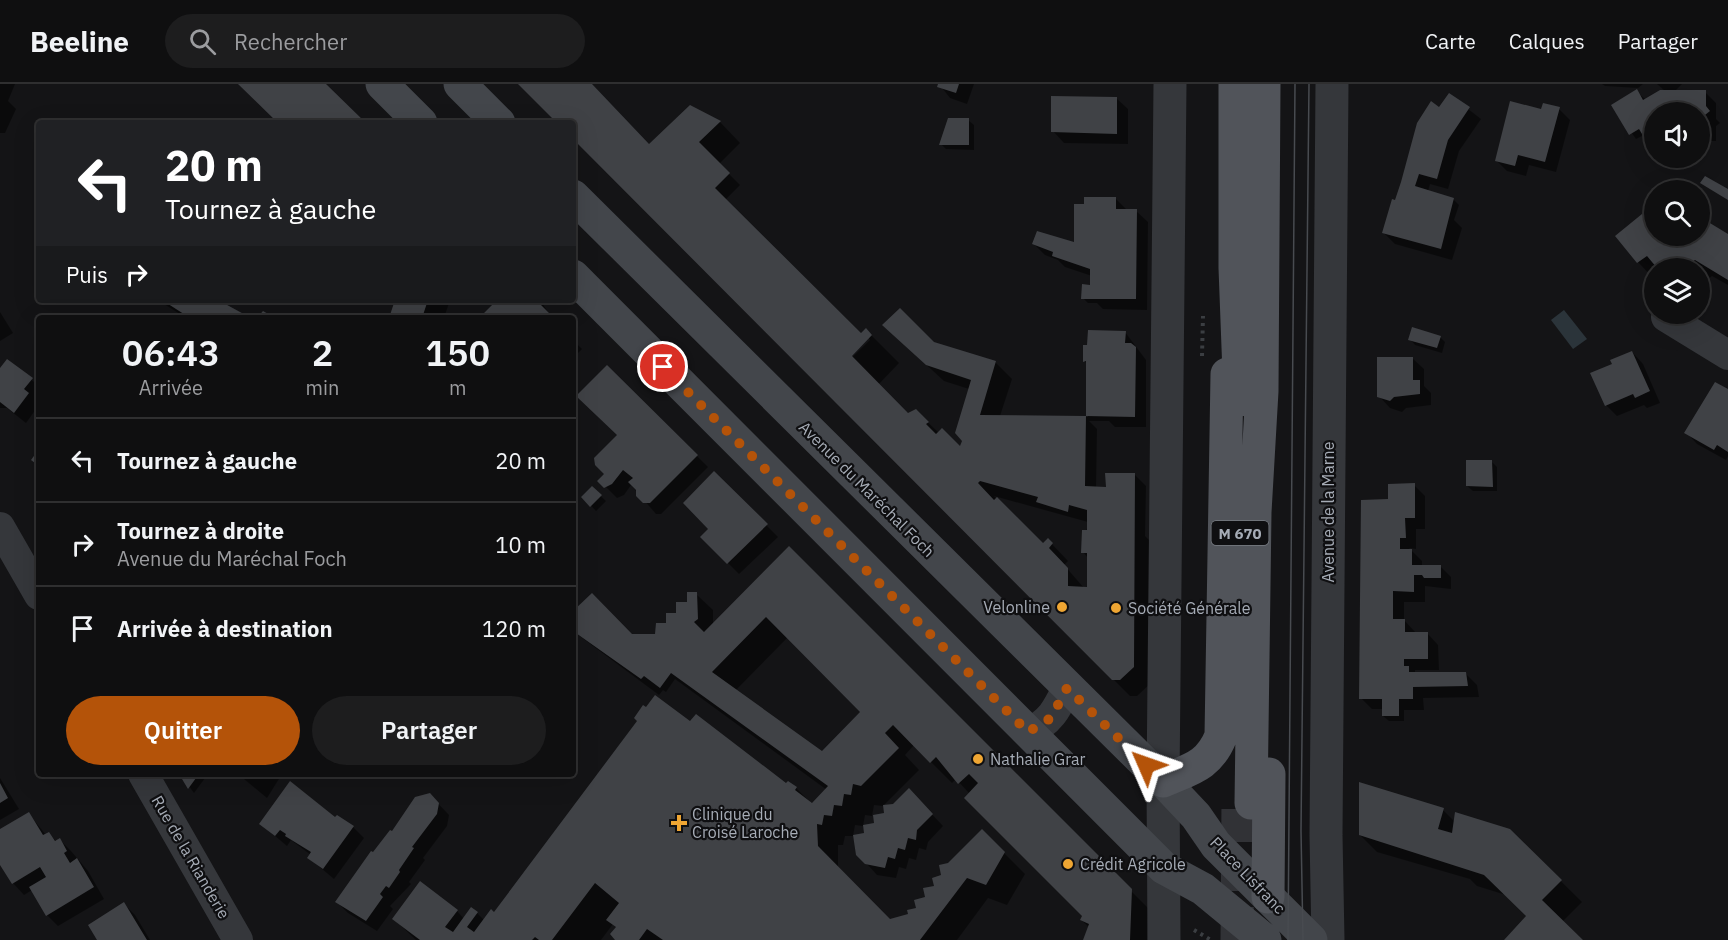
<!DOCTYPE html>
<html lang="fr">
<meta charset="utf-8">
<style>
:root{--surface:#0f0f10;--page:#1d1d1e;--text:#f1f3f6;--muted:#9b9c9f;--line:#2f2f30;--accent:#b45309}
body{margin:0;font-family:"IBM Plex Sans",sans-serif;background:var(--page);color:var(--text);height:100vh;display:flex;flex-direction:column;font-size:22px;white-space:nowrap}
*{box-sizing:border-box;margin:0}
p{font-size:20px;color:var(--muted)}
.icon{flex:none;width:33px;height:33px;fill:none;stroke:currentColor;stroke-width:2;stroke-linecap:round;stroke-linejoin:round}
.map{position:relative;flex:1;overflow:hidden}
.side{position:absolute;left:36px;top:231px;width:540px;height:462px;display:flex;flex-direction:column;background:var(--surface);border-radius:6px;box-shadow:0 6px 24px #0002,0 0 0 2px var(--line)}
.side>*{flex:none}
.hud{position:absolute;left:36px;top:36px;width:540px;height:183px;border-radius:6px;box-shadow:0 6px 24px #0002,0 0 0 2px var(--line);background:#202124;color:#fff;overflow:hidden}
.controls{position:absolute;left:1644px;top:18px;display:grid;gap:12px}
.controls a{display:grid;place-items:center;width:66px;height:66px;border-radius:50%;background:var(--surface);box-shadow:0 6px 24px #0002,0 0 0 2px var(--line);font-size:30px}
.pin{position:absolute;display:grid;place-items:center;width:51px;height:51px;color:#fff;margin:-26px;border:3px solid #fff;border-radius:50%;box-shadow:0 2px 6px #0007}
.me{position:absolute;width:66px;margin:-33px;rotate:313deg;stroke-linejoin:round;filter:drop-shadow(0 0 4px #0008)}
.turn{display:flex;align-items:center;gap:21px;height:126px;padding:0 30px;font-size:27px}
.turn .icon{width:78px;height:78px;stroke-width:2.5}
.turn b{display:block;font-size:42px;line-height:51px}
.then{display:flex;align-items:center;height:57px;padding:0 30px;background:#0003;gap:12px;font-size:22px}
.eta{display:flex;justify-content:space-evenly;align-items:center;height:102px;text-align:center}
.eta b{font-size:36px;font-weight:600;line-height:42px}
.primary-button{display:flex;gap:12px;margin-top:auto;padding:12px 30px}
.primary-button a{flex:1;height:69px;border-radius:36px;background:var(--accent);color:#fff;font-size:24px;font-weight:600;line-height:69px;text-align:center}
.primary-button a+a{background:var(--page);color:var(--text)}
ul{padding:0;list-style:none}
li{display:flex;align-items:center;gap:18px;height:84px;padding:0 30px;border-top:2px solid var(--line)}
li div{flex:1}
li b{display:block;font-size:22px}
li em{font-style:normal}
header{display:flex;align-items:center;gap:36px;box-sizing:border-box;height:84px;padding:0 30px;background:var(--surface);border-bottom:2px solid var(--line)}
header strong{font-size:28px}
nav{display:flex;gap:33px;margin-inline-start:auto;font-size:21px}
.search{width:420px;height:54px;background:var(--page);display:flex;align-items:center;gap:15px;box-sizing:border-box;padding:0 21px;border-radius:33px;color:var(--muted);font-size:22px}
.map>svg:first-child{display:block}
.water{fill:#2b343a}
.shadow{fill:#0007;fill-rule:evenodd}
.building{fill:#404246;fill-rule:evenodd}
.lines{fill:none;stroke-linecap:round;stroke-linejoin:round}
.primary-tunnel{stroke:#313236;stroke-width:33;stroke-dasharray:33 16;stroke-linecap:butt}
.path{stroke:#3b3e42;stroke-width:4;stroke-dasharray:3 4.5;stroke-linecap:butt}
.minor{stroke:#35373b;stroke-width:30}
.tertiary{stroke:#35373b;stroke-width:33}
.secondary{stroke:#43464b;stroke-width:33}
.primary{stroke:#51545a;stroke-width:33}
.tram{stroke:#484b50;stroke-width:1.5}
.route{stroke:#b45309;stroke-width:10;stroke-dasharray:0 18}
.poi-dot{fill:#efa633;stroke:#0f0f11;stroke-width:2}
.labels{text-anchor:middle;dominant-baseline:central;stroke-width:4.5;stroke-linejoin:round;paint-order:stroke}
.shield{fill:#0f0f11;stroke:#797d84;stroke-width:1.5}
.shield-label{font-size:15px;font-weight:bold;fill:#a6acb6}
.street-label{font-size:16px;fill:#a6acb6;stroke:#0f0f11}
.poi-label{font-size:16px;fill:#a6acb6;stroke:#0f0f11;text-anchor:start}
</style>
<header>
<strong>Beeline</strong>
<div class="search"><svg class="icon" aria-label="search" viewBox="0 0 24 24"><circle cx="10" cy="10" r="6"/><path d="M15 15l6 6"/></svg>Rechercher</div>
<nav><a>Carte</a><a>Calques</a><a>Partager</a></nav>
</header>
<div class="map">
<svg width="1728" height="856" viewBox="0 0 1728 856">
<rect width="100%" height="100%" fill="#141416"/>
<!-- water -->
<path class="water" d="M1564,226L1587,255L1573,265L1551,236Z"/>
<!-- shadow -->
<path class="shadow" d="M0,0H15L8,17L16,25L5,49H0Z
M520,0H586L649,62L720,38L740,59L719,80L740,101L725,116L861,251L866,246L899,279L878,301L908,331L916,327L939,349L961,365L969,305L944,297L895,252L934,259L995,278L1012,295L1000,332L1088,333V280L1084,277L1125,248L1146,276V343H1115L1109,337H1089L1097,345L1096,404H1107L1135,391L1146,402L1145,452L1150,457V600L1137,612H1130L822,303L870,256L868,253L820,301L573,53V39H559ZM994,412L1088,438L1083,468L1088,474V504H1084L1064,481L1068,477L1048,456L1043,461Z
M939,0H974L967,20L950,14Z
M1602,0H1643L1638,4L1605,2Z
M1657,0H1682L1674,8H1705L1716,19V35L1720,39L1716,42V57H1700V28H1654V64L1644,51L1636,55L1613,22L1636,7L1646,16L1665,7Z
M1450,11L1481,35L1459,67L1448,105L1430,100L1428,107L1454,116L1459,121L1454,136L1462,144L1452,176L1395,160L1383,148L1440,25Z
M1116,14L1128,25V60L1064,59L1053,47Z
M1559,25L1570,36L1556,88L1529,81L1526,92L1507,87L1496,76L1542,27Z
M968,36L974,41V66L946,65L941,60Z
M1116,115L1127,126L1136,127L1148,138L1147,226L1103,225L1097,219H1088L1083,214L1092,202V192L1065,183L1058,176L1045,171L1034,160H1075Z
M1653,123L1654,152H1700V135L1728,152V201L1712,192L1700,202V184H1654V195L1638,178Z
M158,216H214L248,234H186Z
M396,216H450L444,234H390Z
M499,216H540L552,234H486Z
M0,228L13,249L0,257Z
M1440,253L1445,258L1442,269L1415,261L1410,255Z
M573,256L582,265L573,274Z
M1632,268L1643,280L1660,319L1647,324L1644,321L1617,332L1606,321L1614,281Z
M1412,274L1424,285V302L1431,309V321L1406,324L1402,328L1390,324L1379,312Z
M8,277L39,302V312L35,317L39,321L26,339L7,324H0V287Z
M607,283L708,383L661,430H656L631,401L624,411L617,414L600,397L606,390L619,351Z
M1728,307V372L1726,376L1697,360L1686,348Z
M1491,377L1497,383V407H1473L1467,402Z
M714,389L778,453L739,490L702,453L710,445Z
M1414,401L1425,412V445H1416V465L1409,464L1422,477V482H1440L1451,493V505L1425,502V518H1404V536L1416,549H1427L1438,561L1439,586H1415V589H1465L1477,601L1479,613L1423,614L1424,626H1404V637H1389L1383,632V625H1372L1361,614L1389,417Z
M592,404L606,417L596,427L583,413Z
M789,464L1148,824L1147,856H1084L1089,843L1081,836L1083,832L956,695L952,699L914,661L905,671L919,686L883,722L874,721L872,732L865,731L863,742L855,741L853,752H845L843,761H838V785L889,836L910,831L936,803L948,781L982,747L1025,790L1007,821L988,814L957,856H617V844L613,840L601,856H416L394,835L457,827L464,835L477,829L484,836L495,830L691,639L786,701L796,704L812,720L827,706L675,595L666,608L663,606L659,611L573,547V529L632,551L656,552L696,510L713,526V541ZM788,553L862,628L822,669L735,607Z
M180,690H208L194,709Z
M238,690H282L267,714Z
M0,694L19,725L0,736Z
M909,706L943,742L928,758L926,766L919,764L916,776L909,774L906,785L899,783L896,794L877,791L858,770L853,752L866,750L863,742L876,740Z
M430,711L449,731L447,742L423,774L425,776L409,798L411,800L390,822L393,825L377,847L348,829L337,818L374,770Z
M1443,726L1455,738L1509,746L1582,818L1562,838L1581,856H1506L1528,833L1506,811L1477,802L1470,795L1377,768L1360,751Z
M29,730L46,751L49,750L57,758L60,756L71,767L88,787L104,815L58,842L47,831L32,806L24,811L13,799L0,778V747Z
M336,735L353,743L364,754L334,795L309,774L311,771L291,756L287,762L261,740Z
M124,820L135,831L150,856H98Z"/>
<!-- building -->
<path class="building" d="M238,0H326L366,39H278Z
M518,0H592L649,60L690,21L721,37L699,58L730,89L715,104L861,249L866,244L872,251L852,272L908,329L916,325L929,338L926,340L936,350L942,344L960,362L962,357L955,349L971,296L926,281L882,241L900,224L934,258L996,277L980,331L1086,332V277L1083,278V261H1087L1088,246L1126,247L1125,259H1131L1136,263L1135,333L1086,332L1085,402L1106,403L1105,389H1135L1134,583L1120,596H1112L573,55V39H557ZM980,397L1038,413L1036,418L1068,428L1069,421L1087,426V446H1082L1081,469H1087V503L1068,502V484L1049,464L1053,459L1048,454L1043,459L997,413L994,416L978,399Z
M938,0H959L956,9L937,3Z
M1637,5L1643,16L1660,6H1706V22L1710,27L1705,31V46H1700V28H1654V56L1648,60L1639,45L1629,51L1611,21Z
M1449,9L1470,23L1448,56L1437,95L1419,90L1415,102L1454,114L1441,165L1382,149L1392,115L1395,116L1401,98L1417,39L1431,17L1439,23Z
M1051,12L1117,13V50L1051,48Z
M1510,17L1541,25L1543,19L1560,23L1545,78L1518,71L1515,82L1495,77Z
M948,34H969V61H939Z
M1705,92L1728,105V116L1700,99Z
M1084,113H1116V125H1137L1136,215H1081L1082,200L1090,201V185L1052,172L1053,168L1032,160L1037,147L1074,158V120H1084Z
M1653,121L1654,152H1700V133L1728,150V196L1695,176L1684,184H1657L1647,172L1637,179L1615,152Z
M162,216H218L251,234H190Z
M395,216H428L422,234H389Z
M497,216H536L554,234H484L482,231Z
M263,227L275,234H257Z
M1412,243L1441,252L1437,264L1408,256Z
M1632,267L1650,307L1635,314L1633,310L1605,322L1590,289L1612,280L1610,276Z
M1377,273H1413V296H1420V310L1394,313L1390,317L1377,313Z
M7,275L33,294L24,305L29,309L14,329L0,318V284Z
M607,281L698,371L650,419H643L636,412V406L628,398L633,394L623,386L612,400L604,404L597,397L604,390L595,381L594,374L617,351L576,312Z
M1715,298L1728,305V368L1717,361L1714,366L1684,349Z
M39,365V382L31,376Z
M1466,376H1492L1493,403L1466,402Z
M714,387L768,440L727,480L700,453L708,445L683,419Z
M1415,399V434H1405L1406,454H1400V465H1412V481H1441V494H1424L1422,491H1414V508L1393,507V535H1405V548H1428V575H1404V582H1409V588H1466L1468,602L1413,603V615H1399V632H1382V615H1359L1361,416L1388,415V400Z
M592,402L602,411L590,423L581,413Z
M789,462L1132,805L1130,856H1083L1089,840L1080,836L1082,832L964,714L978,699L969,690L958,700L936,673L930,679L893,641L885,649L899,664L861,702L853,700L851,711L844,710L842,722L834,721L832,732L824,731L822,741L817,740L818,762L890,835L908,830L907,826L916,824L914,816L925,813L923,804L934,802L932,794L941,791L939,781L948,779L982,745L1005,768L986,801L967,794L920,856H663L647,845L639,856H615L610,850L616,843L606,836L619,819L595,799L552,856H539L535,853L532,856H420L392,835L420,797L458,826L445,843L453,848L471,823L478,828L467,843L474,848L491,825L494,828L637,637L634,634L643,621L646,623L655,611L690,637L696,630L786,699L788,697L797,703L795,706L812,719L828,702L671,589L660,604L644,592L641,595L573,547V527L592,509L632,550H655L656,539H666V529H676V518H687V508H697L698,535L694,538L704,548ZM766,533L860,628L822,667L712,588Z
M179,690H199L188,705Z
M290,697L335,733L337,731L354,742L323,785L307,774L311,768L285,752L286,750L280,746L275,752L259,740Z
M1359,698L1444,724L1438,745L1452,749L1455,728L1510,745L1562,796L1542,816L1583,856H1504L1526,832L1484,791L1359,751Z
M0,699L8,714L0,719Z
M909,704L933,730L917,746L916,756L908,754L905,766L898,764L895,775L888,773L885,784L865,780L856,771L853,751L864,749L863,741L874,739L873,731L884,729L883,721L893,720Z
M430,709L439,719L437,730L412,763L414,764L399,786L400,788L389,804L386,802L380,810L383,813L366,837L335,818L371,767L373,768L390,746L392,747L415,713Z
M29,728L43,751L49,748L55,757L60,754L67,767L64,769L70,779L77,774L94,803L46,832L29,803L46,793L40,783L12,800L0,781V745Z
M124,818L147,856H97L88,841Z"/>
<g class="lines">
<!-- primary-tunnel -->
<path class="primary-tunnel" d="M1237,856L1238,715"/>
<!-- path -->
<path class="path" d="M1202,272L1203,232
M1194,846L1211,856"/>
<!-- minor -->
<path class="minor" d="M1666,233L1728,271
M0,443L39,511
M1028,648C1050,639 1057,625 1067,604
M143,690L238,856"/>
<!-- tertiary -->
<path class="tertiary" d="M1164,856L1163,697L1170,0
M1328,856L1326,751L1332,0"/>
<!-- secondary -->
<path class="secondary" d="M382,0L421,39
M460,0L499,39
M573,112L1163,697L1196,732L1216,761L1311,856
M573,192L1164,784L1203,805L1265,856"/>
<!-- primary -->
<path class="primary" d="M1235,0V184L1240,316
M1163,697C1191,685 1209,682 1221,652L1227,290
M1251,719L1255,428L1262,307L1264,0
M1268,813L1269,690"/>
<!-- tram -->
<path class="tram" d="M1288,856L1295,0
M1303,856L1301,747L1309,0"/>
</g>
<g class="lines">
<!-- route -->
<path class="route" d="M663,283L1028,648L1051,634L1067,604L1146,681"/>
</g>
<!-- markers -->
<g class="poi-dot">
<circle cx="1062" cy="523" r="6"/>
<circle cx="1116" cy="524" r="6"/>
<circle cx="978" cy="675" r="6"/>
<path d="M676 730h6v6h6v6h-6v6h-6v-6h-6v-6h6z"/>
<circle cx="1068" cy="780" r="6"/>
</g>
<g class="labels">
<!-- shield labels -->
<rect class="shield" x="1211.5" y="437" width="57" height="24" rx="4.5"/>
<g class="shield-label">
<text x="1240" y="449">M 670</text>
</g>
<!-- street labels -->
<g class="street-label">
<text transform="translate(867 405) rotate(45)">Avenue du Maréchal Foch</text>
<text transform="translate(1328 428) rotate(-90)">Avenue de la Marne</text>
<text transform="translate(191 773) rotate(60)">Rue de la Rianderie</text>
<text transform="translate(1248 791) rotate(46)">Place Lisfranc</text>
</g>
<!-- poi labels -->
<g class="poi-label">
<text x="1050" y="523" text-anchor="end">Velonline</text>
<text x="1128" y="524">Société Générale</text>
<text x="990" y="675">Nathalie Grar</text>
<text x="692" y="730">Clinique du<tspan x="692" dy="18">Croisé Laroche</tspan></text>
<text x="1080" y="780">Crédit Agricole</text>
</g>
</g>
</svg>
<div class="controls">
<a><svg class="icon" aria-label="sound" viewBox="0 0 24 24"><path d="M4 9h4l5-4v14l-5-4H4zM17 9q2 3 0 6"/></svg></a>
<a><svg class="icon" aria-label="search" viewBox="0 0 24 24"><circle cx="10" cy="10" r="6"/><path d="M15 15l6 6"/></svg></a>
<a><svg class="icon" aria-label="layers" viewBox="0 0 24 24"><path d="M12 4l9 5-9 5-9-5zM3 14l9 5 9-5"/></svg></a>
</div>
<div class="pin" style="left:663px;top:283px;background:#d93025"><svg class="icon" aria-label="arrive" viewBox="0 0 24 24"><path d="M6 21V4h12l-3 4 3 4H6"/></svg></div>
<svg class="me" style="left:1146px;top:681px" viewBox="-20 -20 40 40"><path d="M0-17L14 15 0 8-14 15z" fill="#b45309" stroke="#fff" stroke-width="4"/></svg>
<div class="hud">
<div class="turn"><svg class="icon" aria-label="left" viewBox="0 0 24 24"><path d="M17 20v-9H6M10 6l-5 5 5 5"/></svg><div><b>20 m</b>Tournez à gauche</div></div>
<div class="then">Puis<svg class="icon" aria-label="right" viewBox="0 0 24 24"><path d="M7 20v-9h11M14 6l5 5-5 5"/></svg></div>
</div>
<section class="side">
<div class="eta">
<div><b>06:43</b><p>Arrivée</p></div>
<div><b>2</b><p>min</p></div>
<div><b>150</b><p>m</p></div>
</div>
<ul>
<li><svg class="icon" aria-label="left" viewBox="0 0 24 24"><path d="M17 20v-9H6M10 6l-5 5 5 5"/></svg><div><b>Tournez à gauche</b></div><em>20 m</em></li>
<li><svg class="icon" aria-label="right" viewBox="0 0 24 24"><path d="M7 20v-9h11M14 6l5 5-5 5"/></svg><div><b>Tournez à droite</b><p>Avenue du Maréchal Foch</p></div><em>10 m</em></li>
<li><svg class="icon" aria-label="arrive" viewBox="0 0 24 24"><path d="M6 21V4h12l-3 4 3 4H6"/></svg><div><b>Arrivée à destination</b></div><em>120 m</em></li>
</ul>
<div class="primary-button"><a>Quitter</a><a>Partager</a></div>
</section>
</div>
